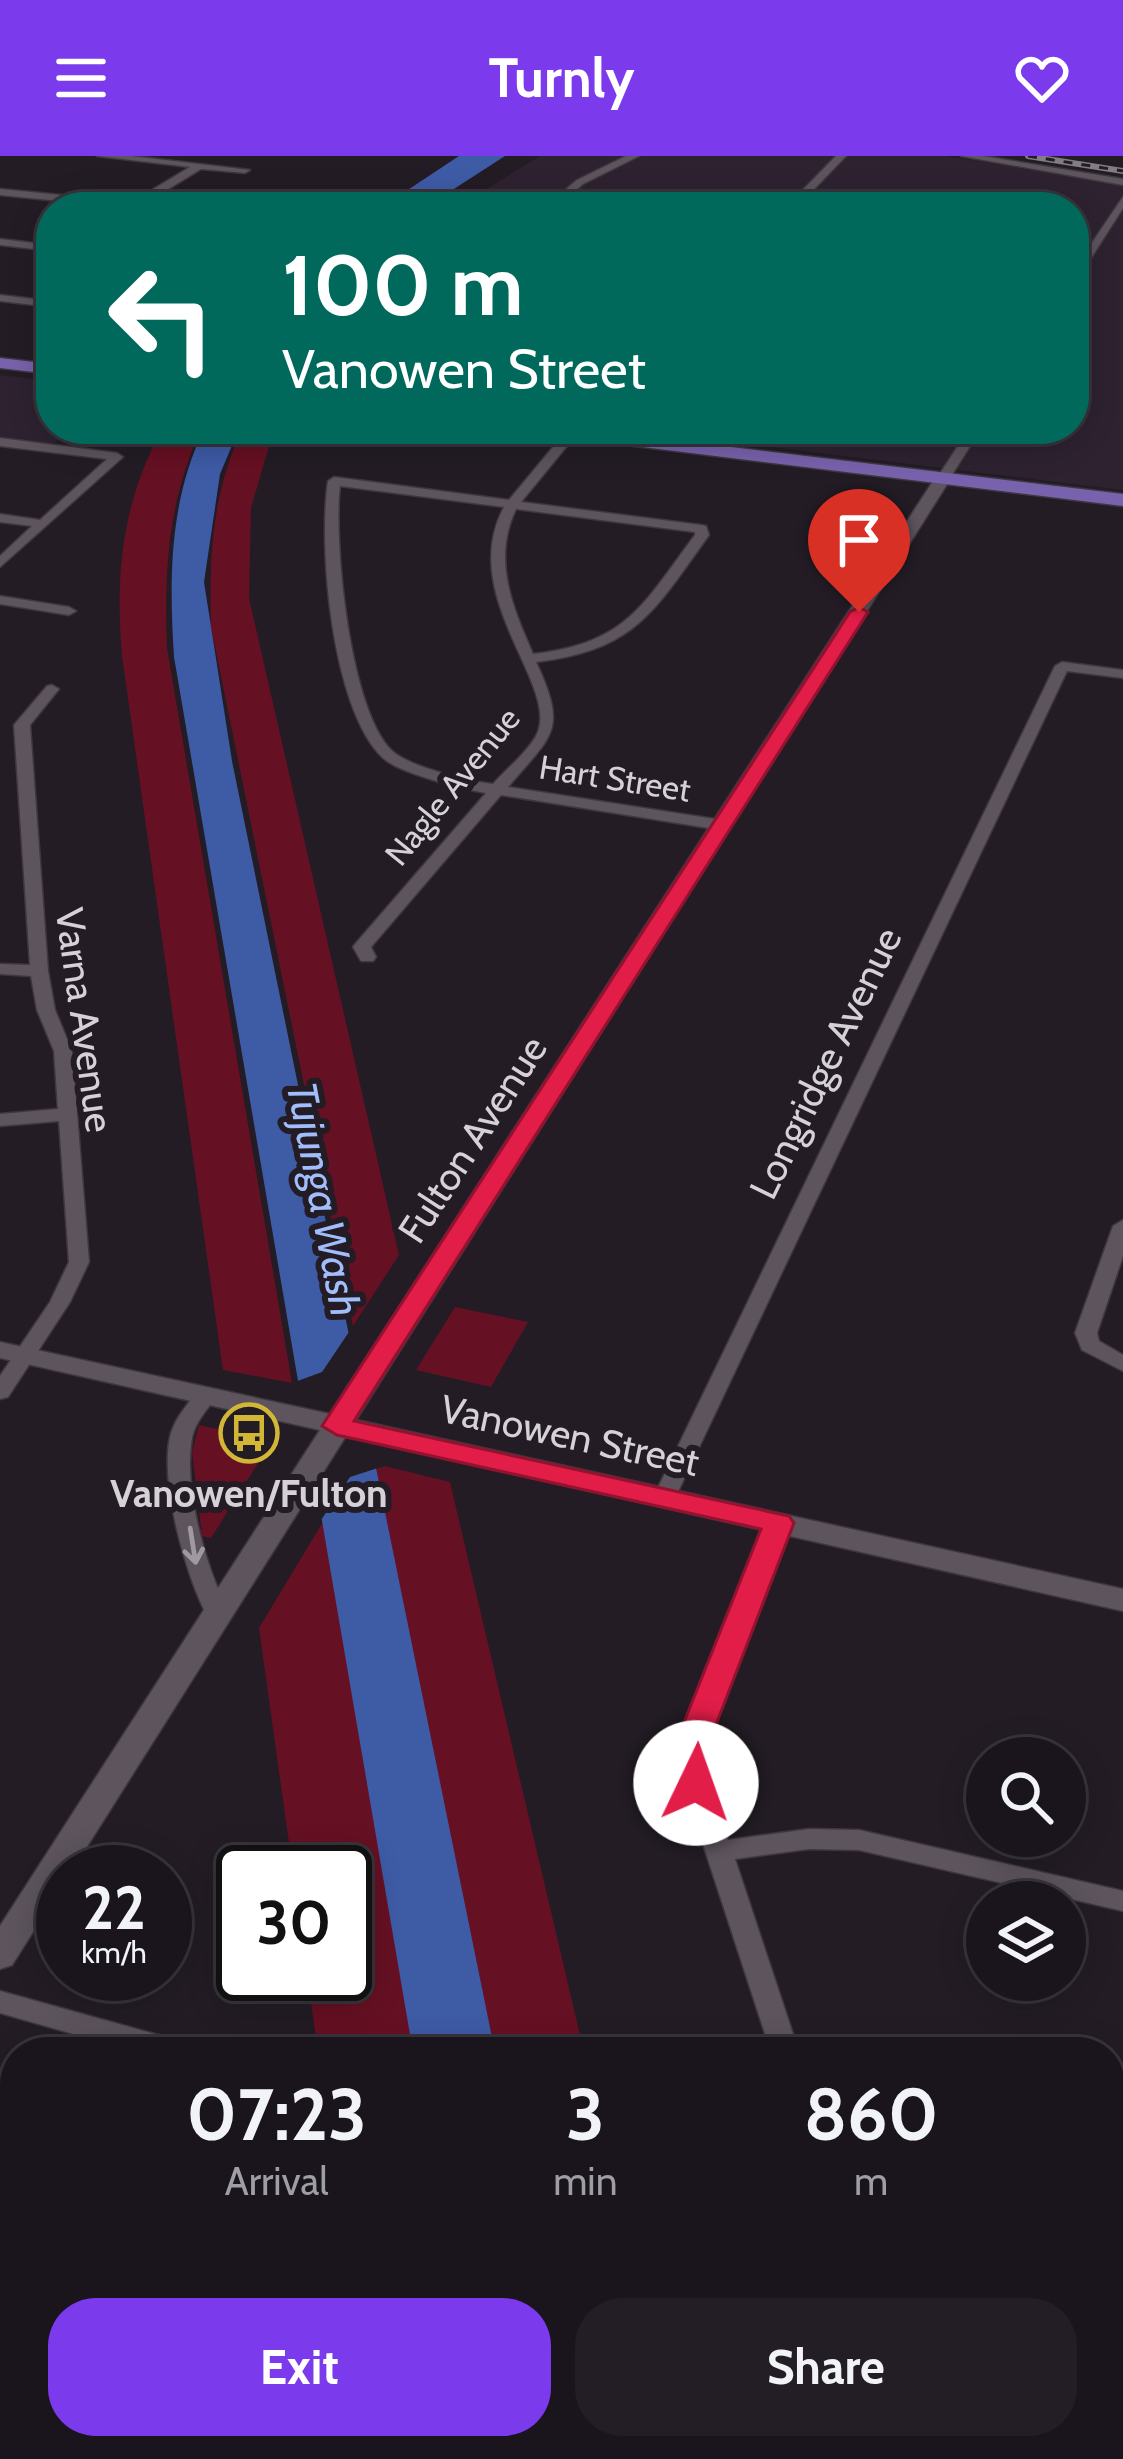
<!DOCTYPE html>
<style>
:root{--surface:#1a151c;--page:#231e25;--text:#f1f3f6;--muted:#9f9fa3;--line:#38343b;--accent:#7c3aed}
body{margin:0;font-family:Cabin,sans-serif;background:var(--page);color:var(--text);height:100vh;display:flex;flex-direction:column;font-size:45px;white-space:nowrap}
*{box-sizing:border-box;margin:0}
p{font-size:39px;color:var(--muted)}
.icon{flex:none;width:66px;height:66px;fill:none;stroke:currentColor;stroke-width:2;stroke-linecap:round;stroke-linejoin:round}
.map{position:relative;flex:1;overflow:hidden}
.drawer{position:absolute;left:0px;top:1881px;width:1125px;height:423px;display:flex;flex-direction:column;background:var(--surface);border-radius:48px 48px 0 0;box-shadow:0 6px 30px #0003,0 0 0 3px var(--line)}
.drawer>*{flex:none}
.top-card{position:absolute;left:36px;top:36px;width:1053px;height:252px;border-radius:48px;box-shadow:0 6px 30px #0003,0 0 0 3px var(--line);background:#00695c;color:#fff;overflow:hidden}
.controls{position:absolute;left:966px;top:1581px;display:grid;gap:24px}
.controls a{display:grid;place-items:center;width:120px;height:120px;border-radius:50%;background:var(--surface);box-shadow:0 6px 30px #0003,0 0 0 3px var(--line);font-size:60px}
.speed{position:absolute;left:36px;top:1689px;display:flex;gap:24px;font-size:60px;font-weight:700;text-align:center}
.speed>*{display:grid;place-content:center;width:156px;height:156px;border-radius:50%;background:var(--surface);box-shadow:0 6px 30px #0003,0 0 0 3px var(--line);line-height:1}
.speed small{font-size:30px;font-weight:400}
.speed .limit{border:6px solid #111;border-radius:18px;background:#fff;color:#111}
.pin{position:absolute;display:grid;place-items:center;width:102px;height:102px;color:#fff;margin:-123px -51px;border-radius:50% 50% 50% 0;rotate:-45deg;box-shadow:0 0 12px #0007}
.pin .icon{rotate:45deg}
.me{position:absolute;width:132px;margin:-66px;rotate:3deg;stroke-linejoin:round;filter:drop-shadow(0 0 9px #0008)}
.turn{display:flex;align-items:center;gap:42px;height:252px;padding:0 48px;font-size:54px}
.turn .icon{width:156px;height:156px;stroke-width:2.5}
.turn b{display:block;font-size:84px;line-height:102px}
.eta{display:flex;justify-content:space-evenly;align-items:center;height:204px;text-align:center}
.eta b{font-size:72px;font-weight:800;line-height:84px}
.cta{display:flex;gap:24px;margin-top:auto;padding:24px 48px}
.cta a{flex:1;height:138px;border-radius:48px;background:var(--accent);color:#fff;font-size:48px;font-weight:800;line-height:138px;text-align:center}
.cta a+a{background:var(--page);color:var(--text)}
header{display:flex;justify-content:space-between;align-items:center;height:156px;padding:0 48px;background:var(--accent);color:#fff;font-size:54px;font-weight:800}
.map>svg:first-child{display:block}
.built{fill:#2e2230}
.green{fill:#661023}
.water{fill:#3e5ba6}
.pier{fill:#231c25}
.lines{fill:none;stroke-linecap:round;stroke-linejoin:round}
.street-casing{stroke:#3d373e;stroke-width:3}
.secondary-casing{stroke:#3d373e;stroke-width:3}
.primary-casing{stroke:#3d373e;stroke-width:3}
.street{fill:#5d545e;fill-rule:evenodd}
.secondary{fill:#5d545e;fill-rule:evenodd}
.primary{fill:#7962ad;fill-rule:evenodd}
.rail-casing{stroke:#827d84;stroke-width:6}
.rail{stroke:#231c25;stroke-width:3;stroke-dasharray:9;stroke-linecap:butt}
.oneway{stroke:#9f99a0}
.route{fill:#e11d48;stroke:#92132f;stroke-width:3}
.labels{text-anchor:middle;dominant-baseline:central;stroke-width:12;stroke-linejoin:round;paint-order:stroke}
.far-street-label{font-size:33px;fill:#d5d1d6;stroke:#231c25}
.street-label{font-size:39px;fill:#d5d1d6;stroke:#231c25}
.poi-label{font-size:39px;font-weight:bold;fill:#d5d1d6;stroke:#231c25}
.water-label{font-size:42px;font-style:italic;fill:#a2bdfb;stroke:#231c25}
</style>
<header><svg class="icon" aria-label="menu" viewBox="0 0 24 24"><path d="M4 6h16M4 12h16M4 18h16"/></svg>Turnly<svg class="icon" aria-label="heart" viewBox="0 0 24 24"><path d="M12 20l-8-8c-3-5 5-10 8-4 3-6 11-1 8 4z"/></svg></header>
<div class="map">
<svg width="1123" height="2303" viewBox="0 0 1123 2303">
<rect width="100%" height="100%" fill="#231c25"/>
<!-- built -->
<path class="built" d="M540,0H946L1123,29V334L622,273H1074V51H457Z
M0,219L51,225V273H73L50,290L0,284Z"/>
<!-- green -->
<path class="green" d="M162,273H201C168,346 164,413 167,492L292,1227L223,1214L122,500C115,418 122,347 162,273Z
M242,273H274L251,352L249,442L399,1099L353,1170L211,471C209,400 212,339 242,273Z
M455,1151L528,1166L491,1231L416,1214Z
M199,1269L262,1283L269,1290L211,1382L202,1380L192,1296Z
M385,1310L450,1326L584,1896H318L307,1818H345V1716H293L259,1472L350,1321Z
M373,2289H676L679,2303H375Z"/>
<!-- water -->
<path class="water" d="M459,0H505L426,51H382Z
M204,273H239L220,318L204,426L232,605L495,1896H413L174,501C169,422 169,346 204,273Z
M481,2289H575L577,2303H483Z"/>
<!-- pier -->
<path class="pier" d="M353,1170L384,1310L350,1321L315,1373L292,1227L322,1216Z"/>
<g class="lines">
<defs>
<path id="street" d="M97,0H131L250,14L245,17L201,13L144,48L153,51H118L0,39V33L132,46L190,11Z
M626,0H639L583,28L556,51H545L577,24Z
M836,0H846L797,51H786Z
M961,0H983L1123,23V29Z
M1123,41V52L1079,121L1074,124V113Z
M0,83L51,89V95L0,89Z
M0,139L51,145V151L0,145Z
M568,273H581L521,346L701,369L706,370L709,379C654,455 636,494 536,506C568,575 553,578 508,631L721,664L729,669L721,674L501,639L371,791L376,801L373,805H361L353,791L356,787L486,637C463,633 397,617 382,601C332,552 318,392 328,325L334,321L509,344ZM340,330L504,351C456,440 560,529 537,578C528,596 506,613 493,628C469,625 415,612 396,598C350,565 333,383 340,330ZM516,353L695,376V379C642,450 627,487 533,498C512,450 492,403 516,353Z
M969,273H981L948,325H938L937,322Z
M0,282L117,297L123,301L0,411V400L32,370L0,366V358L40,364L107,303L0,290Z
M0,440L69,451L76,455L69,459L0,448Z
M1062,506L1123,514V522L1067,515L675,1342L664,1350L656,1347L653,1342L1055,510Z
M52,529L59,533L30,569L48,815L55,854L72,895L89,1106L70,1146L8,1241L0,1243V1220L50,1146L69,1106L59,965L0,970V958L58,953L54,895L37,854L31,820L0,818V808L30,809L14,569L47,530Z
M1123,1064V1100L1097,1177L1099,1185L1123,1199V1215L1082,1194L1075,1177L1113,1070Z
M205,1234L216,1241C207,1254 195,1266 192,1282C183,1333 206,1412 229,1457L225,1463H209C186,1423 158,1322 171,1277C176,1261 188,1248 197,1236Z
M779,1359L787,1362L791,1367L708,1579L709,1627L728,1684L809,1673L859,1674L1123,1735V1755L859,1694L809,1693L735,1703L799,1896H771L683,1627L682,1579L767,1367L771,1362Z
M0,1835L169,1882L179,1886L183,1894L136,1896L0,1857Z
M1110,2022L1123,2025V2051L1110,2048Z
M159,2289H192L186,2303H153Z
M902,2289H934L939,2303H907Z"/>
<path id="secondary" d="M943,317L951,322L356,1264L1123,1433V1455L346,1280L71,1716H63V1729L12,1809L0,1813V1770L320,1274L0,1202V1186L330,1258L935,322Z"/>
<path id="primary" d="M0,202L51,208V218L0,212Z
M528,273H581L1123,338V350L537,278Z"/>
</defs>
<!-- street casing -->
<use href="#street" class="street-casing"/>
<!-- secondary casing -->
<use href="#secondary" class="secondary-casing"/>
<!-- primary casing -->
<use href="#primary" class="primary-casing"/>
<!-- street -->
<use href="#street" class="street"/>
<!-- secondary -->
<use href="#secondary" class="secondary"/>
<!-- primary -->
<use href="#primary" class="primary"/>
<defs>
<path id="rail" d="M1028,0L1123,15"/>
</defs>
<!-- rail casing -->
<use href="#rail" class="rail-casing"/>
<!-- rail -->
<use href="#rail" class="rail"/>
</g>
<!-- one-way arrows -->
<defs><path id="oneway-shaft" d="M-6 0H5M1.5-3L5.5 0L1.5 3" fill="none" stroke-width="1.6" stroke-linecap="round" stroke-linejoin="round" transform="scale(3)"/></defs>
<use class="oneway" href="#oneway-shaft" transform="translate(193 1390) rotate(81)"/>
<!-- route -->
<path class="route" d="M859,451L868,456L354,1265L789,1360L794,1367L712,1579V1627L696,1639L679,1627V1579L761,1373L337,1279L322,1270L850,456Z"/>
<!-- icons -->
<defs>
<symbol id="bus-ring" viewBox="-11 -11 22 22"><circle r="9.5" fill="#231c25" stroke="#d2b736" stroke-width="1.5"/><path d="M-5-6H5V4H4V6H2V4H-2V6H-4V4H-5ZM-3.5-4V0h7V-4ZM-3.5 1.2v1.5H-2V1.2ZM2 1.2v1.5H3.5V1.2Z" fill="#d2b736"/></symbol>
</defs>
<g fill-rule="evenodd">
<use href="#bus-ring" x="216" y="1244" width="66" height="66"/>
</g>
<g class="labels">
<!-- far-street labels -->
<g class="far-street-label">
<text transform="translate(615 622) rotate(9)">Hart Street</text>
<text transform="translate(452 630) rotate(-51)">Nagle Avenue</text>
</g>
<!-- street labels -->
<g class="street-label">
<text transform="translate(85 864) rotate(82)">Varna Avenue</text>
<text transform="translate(825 907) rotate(-64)">Longridge Avenue</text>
<text transform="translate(472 983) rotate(-57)">Fulton Avenue</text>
<text transform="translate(570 1279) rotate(12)">Vanowen Street</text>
</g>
<!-- poi labels -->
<g class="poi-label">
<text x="249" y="1337">Vanowen/Fulton</text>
</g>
<!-- water labels -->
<g class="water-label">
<text transform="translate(324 1043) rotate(79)">Tujunga Wash</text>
</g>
</g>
</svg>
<div class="controls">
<a><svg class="icon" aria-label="search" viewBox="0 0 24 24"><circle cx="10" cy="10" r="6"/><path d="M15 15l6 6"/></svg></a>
<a><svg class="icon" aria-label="layers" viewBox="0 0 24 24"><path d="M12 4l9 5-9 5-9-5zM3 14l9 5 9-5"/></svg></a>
</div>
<div class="speed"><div>22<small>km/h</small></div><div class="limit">30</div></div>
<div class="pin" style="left:859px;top:456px;background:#d93025"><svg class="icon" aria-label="arrive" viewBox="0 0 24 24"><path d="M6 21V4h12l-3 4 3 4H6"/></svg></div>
<svg class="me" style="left:696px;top:1627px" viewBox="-20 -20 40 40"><circle r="19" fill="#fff"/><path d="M0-13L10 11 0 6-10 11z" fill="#e11d48"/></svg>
<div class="top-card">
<div class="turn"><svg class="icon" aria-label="left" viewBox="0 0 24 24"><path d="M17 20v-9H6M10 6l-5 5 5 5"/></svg><div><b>100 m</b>Vanowen Street</div></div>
</div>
<section class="drawer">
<div class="eta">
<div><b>07:23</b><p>Arrival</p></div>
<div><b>3</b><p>min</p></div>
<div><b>860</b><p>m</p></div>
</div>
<div class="cta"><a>Exit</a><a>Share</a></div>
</section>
</div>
